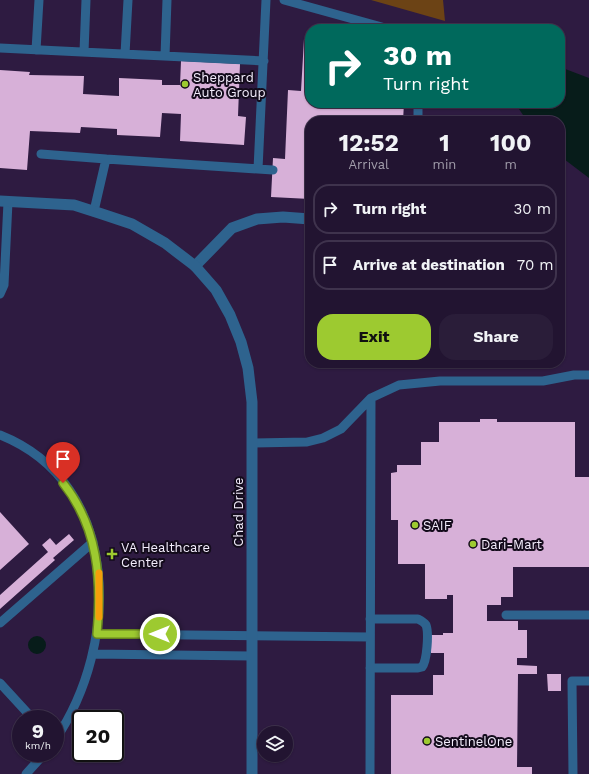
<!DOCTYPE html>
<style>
:root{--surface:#221431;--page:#2a1d39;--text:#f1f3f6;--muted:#a29eab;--line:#3f334d;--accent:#9dca30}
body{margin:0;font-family:"Work Sans",sans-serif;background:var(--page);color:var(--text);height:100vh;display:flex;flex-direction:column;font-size:15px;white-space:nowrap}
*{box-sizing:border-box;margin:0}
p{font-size:13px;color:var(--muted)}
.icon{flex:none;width:22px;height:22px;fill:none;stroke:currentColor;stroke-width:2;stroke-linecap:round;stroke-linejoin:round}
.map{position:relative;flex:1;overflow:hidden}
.drawer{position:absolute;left:305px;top:116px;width:260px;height:252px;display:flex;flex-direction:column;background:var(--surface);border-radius:16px;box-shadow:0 1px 3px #0004,0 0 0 1px var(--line)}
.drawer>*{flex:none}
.top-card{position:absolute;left:305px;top:24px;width:260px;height:84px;border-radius:16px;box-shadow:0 1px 3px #0004,0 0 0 1px var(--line);background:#00695c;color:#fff;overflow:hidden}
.buttons{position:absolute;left:257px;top:726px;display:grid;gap:8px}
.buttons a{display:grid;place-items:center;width:36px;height:36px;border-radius:50%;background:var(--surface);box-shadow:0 1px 3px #0004,0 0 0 1px var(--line);font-size:20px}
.speed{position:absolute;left:12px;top:710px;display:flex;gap:8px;font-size:20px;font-weight:700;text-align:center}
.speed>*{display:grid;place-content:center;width:52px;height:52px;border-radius:50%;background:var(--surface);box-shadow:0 1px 3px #0004,0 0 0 1px var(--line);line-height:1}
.speed small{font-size:10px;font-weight:400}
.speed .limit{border:2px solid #111;border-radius:6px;background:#fff;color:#111}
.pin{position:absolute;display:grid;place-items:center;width:34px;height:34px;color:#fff;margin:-41px -17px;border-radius:50% 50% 50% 0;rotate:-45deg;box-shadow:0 0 4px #0007}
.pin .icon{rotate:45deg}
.me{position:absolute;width:44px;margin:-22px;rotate:270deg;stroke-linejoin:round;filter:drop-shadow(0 0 3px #0008)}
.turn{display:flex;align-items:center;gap:14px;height:84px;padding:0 12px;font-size:18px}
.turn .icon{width:52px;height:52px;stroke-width:2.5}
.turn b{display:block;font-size:28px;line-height:34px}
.eta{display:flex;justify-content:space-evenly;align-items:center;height:68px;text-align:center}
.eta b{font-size:24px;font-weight:700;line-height:28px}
.action{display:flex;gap:8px;margin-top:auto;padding:8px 12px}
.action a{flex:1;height:46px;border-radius:16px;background:var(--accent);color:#111;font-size:16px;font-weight:700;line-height:46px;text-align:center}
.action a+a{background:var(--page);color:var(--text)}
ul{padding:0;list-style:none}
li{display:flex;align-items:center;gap:12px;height:50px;margin:0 8px 6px;padding:0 4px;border:2px solid var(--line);border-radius:16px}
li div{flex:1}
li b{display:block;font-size:15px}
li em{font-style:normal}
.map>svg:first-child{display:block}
.green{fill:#6c4315}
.water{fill:#071c1a}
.building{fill:#d7b0d8}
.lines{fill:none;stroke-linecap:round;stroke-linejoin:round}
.service{stroke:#2e638e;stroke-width:9}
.minor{stroke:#2e638e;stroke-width:11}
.tertiary{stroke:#2e638e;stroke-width:11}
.route-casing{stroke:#66831f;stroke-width:10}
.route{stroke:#9dca30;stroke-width:7}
.slow{stroke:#f59e0b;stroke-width:7}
.poi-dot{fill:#9dca30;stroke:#130b1b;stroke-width:1.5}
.labels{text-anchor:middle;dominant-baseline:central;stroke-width:4;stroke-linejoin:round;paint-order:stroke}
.poi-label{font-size:13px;fill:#f3edfc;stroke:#130b1b;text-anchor:start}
.street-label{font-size:13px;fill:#f3edfc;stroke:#130b1b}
</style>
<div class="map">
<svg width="589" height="774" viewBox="0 0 589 774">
<rect width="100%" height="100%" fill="#2e1b41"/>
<!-- green -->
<path class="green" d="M371,0H443L445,21Z"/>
<!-- water -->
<path class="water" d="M560,67L589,78V178L560,156V121H527L515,103H560Z
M28 645a9 9 0 1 1 18 0a9 9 0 1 1-18 0Z"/>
<!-- building -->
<path class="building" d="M304,39H310V103H404L403,121H310V199L271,197L273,158L285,159L288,90L301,91Z
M181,61L240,64L238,116L246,117L244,145L180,141L181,114L162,113L160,137L117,135V129L81,127L80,133L30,131L27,170L0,168V70L30,72L29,75L84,76L83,94L119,96V78L162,80V85H180Z
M480,419H497V422H575V477H589V567H513V597H501V605H487V621H518V630H527V658H517V665L537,666V674H518L517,767H532V774H391V695H433V675H444V653H431V635H443V633H453V595H447V599H425V564H398V520H391V473L397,472V465H421V442H439V422H480Z
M0,512L29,544L0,570Z
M69,534L74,540L53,558L55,560L0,609V595L48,552L42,545L50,538L56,545Z
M547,674H561V691H548Z"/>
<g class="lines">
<!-- service -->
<path class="service" d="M284,0L389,29
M0,48L264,61
M36,50L39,0
M84,52L86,0
M125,54L128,0
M165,56L167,0
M418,103V121
M41,154L106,159
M258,169L266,0
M94,211L106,159L273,170
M0,294L4,285L8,202
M0,435C123,484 120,645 55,740
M252,443L307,442L323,438L341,429L371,398L399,385L440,381H543L574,375H589
M506,615H589
M0,623L93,542
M97,634L370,637
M93,654L252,656
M370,668H418L422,667C427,661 429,633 426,625C424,622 422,621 418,619H370
M0,683L33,719
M26,774L45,753
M370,774L371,398
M573,774L572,681H589"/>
<!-- minor -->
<path class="minor" d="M195,266L232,228L257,219L283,217L310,219"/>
<!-- tertiary -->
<path class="tertiary" d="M0,201L74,205L102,214L132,224L165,243L195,266L216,290L230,315L241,342L248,368L252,402V774"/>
</g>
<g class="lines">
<defs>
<path id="route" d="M63,483C98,527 102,580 97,634H160"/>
</defs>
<!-- route casing -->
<use href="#route" class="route-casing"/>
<!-- route -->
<use href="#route" class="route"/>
<!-- slow -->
<path class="slow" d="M99,617V573"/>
</g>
<!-- markers -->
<g class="poi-dot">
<circle cx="185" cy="84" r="4"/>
<circle cx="415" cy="525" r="4"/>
<circle cx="473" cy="544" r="4"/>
<path d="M110 548h4v4h4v4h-4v4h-4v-4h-4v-4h4z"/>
<circle cx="427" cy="741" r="4"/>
</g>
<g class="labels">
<!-- poi labels -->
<g class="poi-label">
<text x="193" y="77">Sheppard<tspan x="193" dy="15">Auto Group</tspan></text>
<text x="423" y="525">SAIF</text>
<text x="481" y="544">Dari-Mart</text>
<text x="121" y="547">VA Healthcare<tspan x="121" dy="15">Center</tspan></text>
<text x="435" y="741">SentinelOne</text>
</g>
<!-- street labels -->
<g class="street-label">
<text transform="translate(238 512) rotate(-90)">Chad Drive</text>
</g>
</g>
</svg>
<div class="buttons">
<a><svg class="icon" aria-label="layers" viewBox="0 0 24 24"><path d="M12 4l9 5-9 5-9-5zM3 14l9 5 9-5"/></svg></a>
</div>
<div class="speed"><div>9<small>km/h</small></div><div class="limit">20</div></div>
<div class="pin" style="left:63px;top:483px;background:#d93025"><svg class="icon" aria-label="arrive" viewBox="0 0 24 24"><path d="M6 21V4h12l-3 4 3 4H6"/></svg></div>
<svg class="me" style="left:160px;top:634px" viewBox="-20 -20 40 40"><circle r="17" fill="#9dca30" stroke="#fff" stroke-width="3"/><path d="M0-11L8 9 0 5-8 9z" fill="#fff"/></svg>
<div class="top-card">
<div class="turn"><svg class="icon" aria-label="right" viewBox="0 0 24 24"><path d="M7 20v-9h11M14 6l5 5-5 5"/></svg><div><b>30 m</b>Turn right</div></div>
</div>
<section class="drawer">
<div class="eta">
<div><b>12:52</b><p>Arrival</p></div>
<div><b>1</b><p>min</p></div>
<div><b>100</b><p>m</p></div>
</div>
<ul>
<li><svg class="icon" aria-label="right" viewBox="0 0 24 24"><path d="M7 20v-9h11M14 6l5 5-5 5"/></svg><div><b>Turn right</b></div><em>30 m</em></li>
<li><svg class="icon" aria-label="arrive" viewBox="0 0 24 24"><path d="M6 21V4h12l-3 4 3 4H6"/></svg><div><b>Arrive at destination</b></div><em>70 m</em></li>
</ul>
<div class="action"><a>Exit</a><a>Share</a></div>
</section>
</div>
